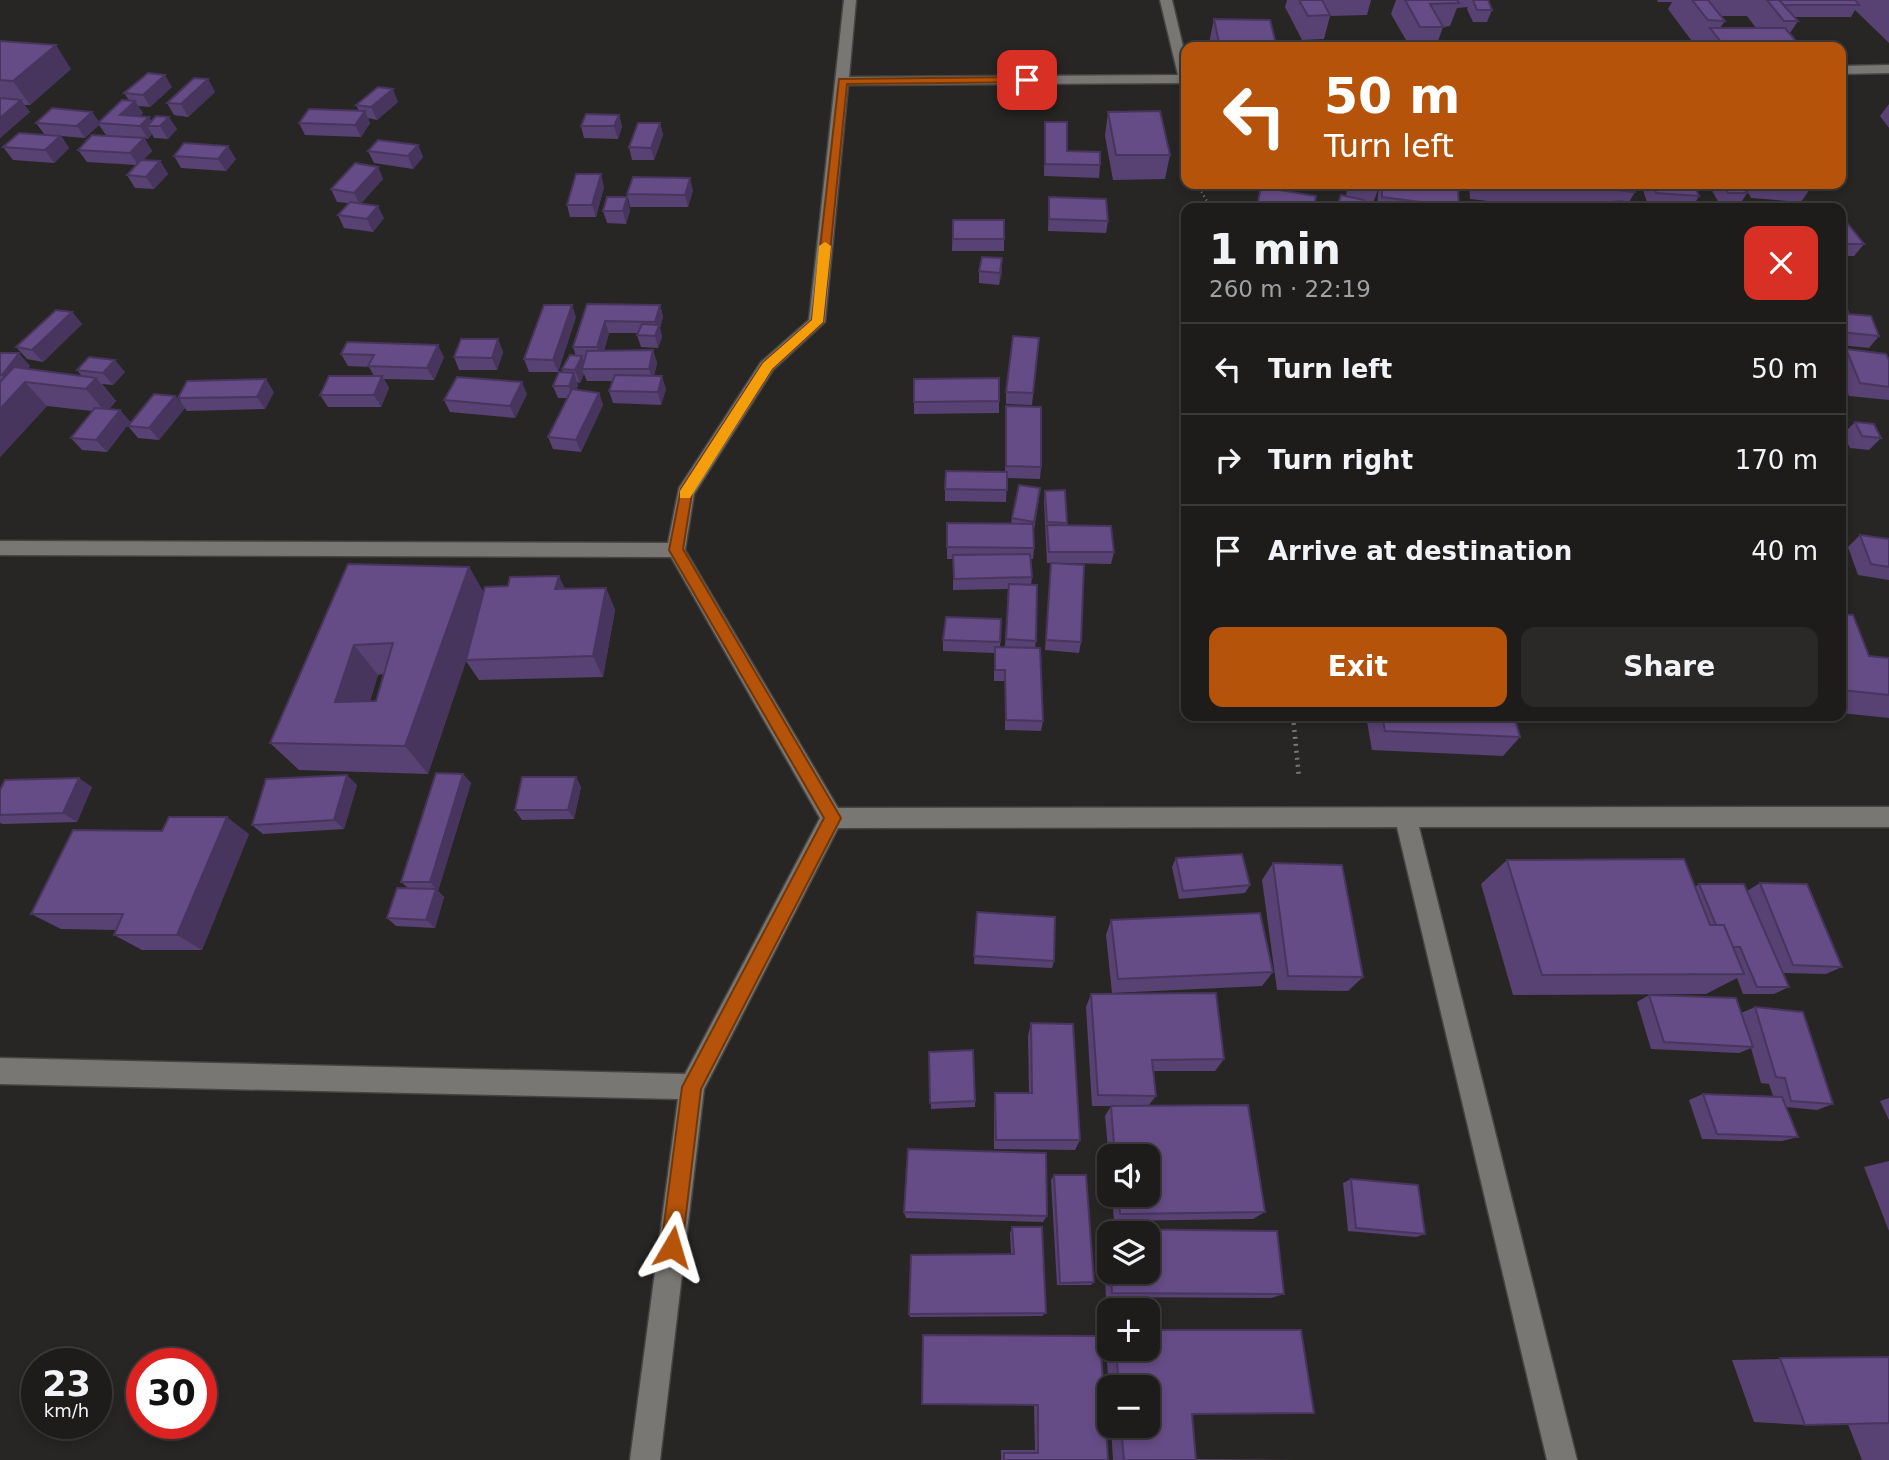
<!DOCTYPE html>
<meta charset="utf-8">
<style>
:root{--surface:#1d1c1b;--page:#2a2928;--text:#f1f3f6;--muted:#a0a1a3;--line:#3b3a3a;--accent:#b45309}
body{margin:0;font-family:"DejaVu Sans",sans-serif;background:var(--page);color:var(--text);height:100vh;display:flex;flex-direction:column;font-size:26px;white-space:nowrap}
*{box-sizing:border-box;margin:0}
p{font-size:23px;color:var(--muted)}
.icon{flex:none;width:38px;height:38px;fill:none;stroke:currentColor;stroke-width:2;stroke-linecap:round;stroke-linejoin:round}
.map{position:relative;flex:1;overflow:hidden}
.side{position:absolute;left:1181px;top:203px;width:665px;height:518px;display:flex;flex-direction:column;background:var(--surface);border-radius:14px;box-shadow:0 4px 10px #0003,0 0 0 2px var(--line)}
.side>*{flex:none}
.banner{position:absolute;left:1181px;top:42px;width:665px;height:147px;border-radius:14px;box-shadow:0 4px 10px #0003,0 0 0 2px var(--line);background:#b45309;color:#fff;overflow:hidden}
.tools{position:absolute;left:1097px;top:1144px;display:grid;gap:14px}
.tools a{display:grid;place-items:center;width:63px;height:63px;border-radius:14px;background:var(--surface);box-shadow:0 4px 10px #0003,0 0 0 2px var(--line);font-size:35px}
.speed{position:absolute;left:21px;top:1348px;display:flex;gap:14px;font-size:35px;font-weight:700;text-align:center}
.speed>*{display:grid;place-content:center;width:91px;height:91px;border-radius:50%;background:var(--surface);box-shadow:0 4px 10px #0003,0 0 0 2px var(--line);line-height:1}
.speed small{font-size:18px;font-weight:400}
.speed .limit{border:10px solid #d22;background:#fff;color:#111}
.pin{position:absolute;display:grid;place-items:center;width:60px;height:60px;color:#fff;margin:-30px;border-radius:14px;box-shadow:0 4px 10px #0006}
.me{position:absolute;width:77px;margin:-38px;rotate:7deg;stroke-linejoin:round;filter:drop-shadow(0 0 5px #0008)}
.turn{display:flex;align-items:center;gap:24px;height:147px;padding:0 28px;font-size:32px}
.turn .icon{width:91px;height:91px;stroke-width:2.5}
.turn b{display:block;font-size:49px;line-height:60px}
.round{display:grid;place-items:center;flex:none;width:74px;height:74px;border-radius:14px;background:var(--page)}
.head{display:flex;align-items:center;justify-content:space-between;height:119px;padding:0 28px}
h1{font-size:42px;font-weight:800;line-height:52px}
.primary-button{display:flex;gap:14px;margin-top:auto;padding:14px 28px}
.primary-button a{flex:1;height:80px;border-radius:14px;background:var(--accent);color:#fff;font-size:28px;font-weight:800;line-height:80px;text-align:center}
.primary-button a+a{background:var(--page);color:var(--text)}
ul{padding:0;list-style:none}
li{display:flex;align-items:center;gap:21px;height:91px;padding:0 28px;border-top:2px solid var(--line)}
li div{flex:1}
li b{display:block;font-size:26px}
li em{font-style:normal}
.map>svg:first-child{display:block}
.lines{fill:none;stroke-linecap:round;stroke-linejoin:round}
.minor-casing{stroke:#464543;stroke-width:3}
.path-far1{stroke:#797876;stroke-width:2.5;stroke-dasharray:1 3.5;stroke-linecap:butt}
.path{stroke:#797876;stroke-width:4.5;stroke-dasharray:2 5;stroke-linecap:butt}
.minor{fill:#787773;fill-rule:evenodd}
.wall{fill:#584173;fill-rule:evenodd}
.shaded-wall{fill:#47355e}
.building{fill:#664c86;stroke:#47355e;stroke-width:2;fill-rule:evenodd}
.route{fill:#b45309;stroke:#753606;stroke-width:2}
.slow{fill:#f59e0b}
</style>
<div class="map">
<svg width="1889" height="1460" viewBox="0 0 1889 1460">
<rect width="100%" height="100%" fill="#272624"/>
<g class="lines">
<defs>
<path id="minor" d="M844,0H856L849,77L1178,75L1160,0H1172L1186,59V83L848,85L825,322L773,370L694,494L685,550L838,808L1889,807V827H1419L1577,1460H1547L1397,827L838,828L704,1089L660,1460H630L678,1099L0,1084V1058L685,1074L820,818L671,557L0,555V541L668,543L679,488L761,362L809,320Z
M1889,65V73L1841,74V66Z"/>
</defs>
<!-- minor casing -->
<use href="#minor" class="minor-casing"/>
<!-- path-far1 -->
<path class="path-far1" d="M1197,184L1211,208"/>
<!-- path -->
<path class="path" d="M1293,716L1299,778"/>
<!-- minor -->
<use href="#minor" class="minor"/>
</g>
<!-- wall -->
<path class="wall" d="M1287,0H1371L1367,15L1330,16L1324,39L1302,40L1285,7Z
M1396,0H1488L1492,10L1487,22H1473L1467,9L1468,7L1457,8L1450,26L1443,27L1436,47H1410L1391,14Z
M1657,0H1889V43L1855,10L1851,17H1794L1798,21L1790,33L1801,47H1699L1701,44H1694L1668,9L1672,2H1658ZM1721,16H1747L1756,28H1720L1725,21Z
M1214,19L1276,44L1275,47H1210L1209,43Z
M0,41L71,69L30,105H24L30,112L0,138Z
M208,79L215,92L188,117L174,115L167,103Z
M172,87L150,107L138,106L143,113L139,117L177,129L168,139L154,138L152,134L148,139L144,138L152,151L143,160L160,161L168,174L154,189L135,188L127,175L137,165L87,162L78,150L106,135L99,125L85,138L61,136L69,148L54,163L13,160L3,147L45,135L36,123L92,112L99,122L129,100L124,93Z
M398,102L377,120L368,118L370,123L361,137L305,135L299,123L359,111L356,105Z
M1889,104V128L1880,116Z
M1108,112L1170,155L1165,179L1113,180L1105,136Z
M619,115L622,127L618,139L584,138L581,126Z
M1045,122L1067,151L1100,165L1099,178L1044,176Z
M660,123L663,135L654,160H632L629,147Z
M418,145L423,157L413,169L374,163L368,151Z
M174,156L236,159L226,171L181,168Z
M378,167L383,179L361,203L384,218L373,232L344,228L338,215L348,203L337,202L331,189Z
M1348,184H1378V190L1373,203L1363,201L1361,208H1337L1341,195L1346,196Z
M1381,184H1463L1458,195V208H1377L1378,193Z
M1469,184H1634L1635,192L1629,202L1666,208H1551L1470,199Z
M1641,184H1694L1699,196L1692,208L1648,205Z
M1710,184H1742L1747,193L1739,206L1720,205L1709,185Z
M1744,184H1807L1810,189L1801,202L1751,198Z
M604,187L596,217H570L567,205Z
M1261,187L1314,208H1256Z
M693,190L688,207H630L627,194Z
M1049,197L1108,221L1106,233L1048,231Z
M630,210L626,224L607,223L603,211Z
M1841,215L1864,244L1854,256H1841Z
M953,220L1004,239V251H952Z
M1002,258V271L999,285L979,283V271Z
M1841,296L1849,314L1879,336L1869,348L1841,345Z
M587,304L660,305L663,317L660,328L662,337L658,348L641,347L637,335L638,333H609L604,351L653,350L657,363L654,376L666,389L661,405L613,403L609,391L613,381H587L584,374L580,383L577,382L578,385L576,390L599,393L603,405L581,452L553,449L548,437L568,398H558L553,386L563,372L562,369L576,356L573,347Z
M72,312L82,324L43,362L27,359L16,347Z
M576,317L558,372H529L524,359Z
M1039,338L1032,405L1006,404V392Z
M498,339L503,352L497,370H459L454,357Z
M1846,349L1889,360V400L1849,396L1841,375V355Z
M0,353L30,366L28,369L82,376L77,370L125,372L113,385L102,384L116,401L109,409L120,410L130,422L107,452L82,450L71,438L92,411L47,406L0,457Z
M341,354L444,357L434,380L384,379L389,388L381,407H328L320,395L374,376L369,367L348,366Z
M274,392L265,409L187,411L178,398Z
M527,394L515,418L450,412L444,400Z
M175,396L185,408L159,440L138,438L128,426Z
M999,401V413L914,414V402Z
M1006,406L1041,467L1040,479L1007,478L1006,502L945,501V489L1005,472Z
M1855,422L1881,438L1869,450L1850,448L1843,434Z
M1045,491L1067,523V525L1114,552L1111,564L1063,563L1081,642L1079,653L1045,650L1051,563H1047L1044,502Z
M1039,499L1034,530V548L1033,559H1031L1032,577L1031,585L1036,641L1035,648L1043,721L1041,731L1005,730V681H994V653L943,651V640L1001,619L1000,647H1005L1008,589L953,590V559H947V523L1011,524L1012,518Z
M1860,535L1889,539V580L1858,575L1848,547Z
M348,564L469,567L484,593L606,588L615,610L603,677L479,680L466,661L428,774L299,770L270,743ZM383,674L376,701H370L378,675Z
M1841,614L1869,656L1889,658V718L1841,713Z
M1366,716H1514L1520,737L1503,756L1372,750Z
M463,774L471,783L438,891L444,897L435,928L396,926L387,918L408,888L401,882Z
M576,777L581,787L574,819L522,820L515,810Z
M357,785L344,829L263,834L252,825Z
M92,787L77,822L3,824L0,823V790Z
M249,834L202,950H142L114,935L116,930L61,929L31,914Z
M1176,858L1250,885L1245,893L1179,899L1172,867Z
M1507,860L1695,887L1699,884L1747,891L1760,883L1842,967L1826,974L1783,973L1789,987L1774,994H1743L1737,978L1706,994L1513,995L1481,884Z
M1273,863L1363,977L1348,991L1277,990L1262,880Z
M977,912L1054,961L1052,968L974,964Z
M1111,920L1273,972L1262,986L1112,993L1106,935Z
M1091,994L1224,1059L1215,1071H1153L1156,1096L1148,1106L1265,1212L1253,1219L1114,1221L1112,1195H1148V1157H1110V1170L1105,1116L1111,1106H1143H1092L1086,1007Z
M1649,995L1741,1013L1755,1007L1833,1104L1817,1110L1786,1107L1798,1137L1782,1141L1702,1139L1689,1100L1703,1094L1773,1096L1769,1084L1761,1083L1751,1048L1739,1053L1651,1049L1637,1002Z
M1031,1023L1080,1140L1075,1150L994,1149V1103L995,1093H1029L1028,1036Z
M929,1052L975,1101V1107L931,1109Z
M1889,1098V1120L1880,1101Z
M1889,1161V1231L1864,1167Z
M1054,1175L1094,1282L1091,1285H1057L1051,1180Z
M1351,1179L1425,1234L1416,1237L1348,1231L1343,1183Z
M904,1212L1047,1216L1043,1222L906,1218Z
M1012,1227L1046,1313L1042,1316L910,1317L909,1314L1011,1254L1010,1233Z
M1108,1229L1284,1294L1271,1298L1106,1297L1102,1235ZM1110,1234L1148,1272H1110Z
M1110,1332V1349H1148L1192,1414L1196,1459L1299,1460H1113L1111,1426H1148V1388H1110V1402L1105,1334Z
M1100,1336L1108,1460H1001V1450H1035L1034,1405Z
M1889,1357V1460H1862L1848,1424L1805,1425L1754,1422L1732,1360Z"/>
<!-- shaded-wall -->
<path class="shaded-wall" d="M56,45L71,69L30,105L13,81Z
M165,75L172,87L150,107L143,95Z
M208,79L215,92L188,117L181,104Z
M393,89L398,102L377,120L371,107Z
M21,100L30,112L0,138V118Z
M135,101L143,113L130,126L120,115Z
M365,111L370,123L361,137L355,125Z
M92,112L100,123H98L99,125L85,138L77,126Z
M619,115L622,127L618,139L614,126Z
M149,117L155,126H147L152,134L148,139L140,126Z
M169,117L177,129L168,139L160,126Z
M660,123L663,135L654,160L651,148Z
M60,136L69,148L54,163L45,150Z
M144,138L152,151L138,165L130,153Z
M418,145L423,157L413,169L408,156Z
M228,146L236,159L226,171L218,159Z
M160,161L168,174L154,189L146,177Z
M378,167L383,179L360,205L354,193Z
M601,174L604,187L596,217L592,205Z
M690,178L693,190L688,207L685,195Z
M627,197L630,210L626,224L623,211Z
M378,206L384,218L373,232L367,219Z
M1002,258V271L999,285L1000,273Z
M572,305L576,317L558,372L553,360Z
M660,305L663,317L660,328L662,337L658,348L655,336L657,330L655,322Z
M72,312L82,324L43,362L32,350Z
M605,321L609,333L601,359L597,347Z
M498,339L503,352L497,370L492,358Z
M438,345L444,357L434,380L427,368Z
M653,350L657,363L653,381L649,369Z
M19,353L30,366L14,387L2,375Z
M582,356L586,369H582L584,374L580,383L575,370Z
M115,360L125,372L113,385L103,373Z
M574,373L578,385L573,399L569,386Z
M382,376L389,388L381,407L374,395Z
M662,376L666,389L661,405L658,392Z
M96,378L116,401L106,413L86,389Z
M266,379L274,392L265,409L257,397Z
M25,382L47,406L0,457V409Z
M522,382L527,394L515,418L510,406Z
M599,393L603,405L581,452L576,440Z
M175,396L185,408L159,440L149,428Z
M120,410L130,422L107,452L96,440Z
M469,567L487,599L428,774L405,746Z
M559,576L569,597L555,589Z
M606,588L615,610L603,677L593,656Z
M354,645L378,675L360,731L335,702Z
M463,774L471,783L438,891L430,882Z
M347,775L357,785L344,829L334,820Z
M576,777L581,787L574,819L568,810Z
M79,778L92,787L77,822L63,813Z
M227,817L249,834L202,950L177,935Z
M436,889L444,897L435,928L426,920Z"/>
<!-- building -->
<path class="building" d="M1299,0H1322L1330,15L1308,16Z
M1405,0H1457L1459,3L1430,4L1443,27H1420Z
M1473,0H1488L1492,10H1477Z
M1692,0H1708L1725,21L1708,20Z
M1767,0H1779L1798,21H1784Z
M1779,0H1855L1859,5H1784Z
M1214,19L1270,20L1276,44L1219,43Z
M1710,28H1785L1801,47H1725Z
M0,41L56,45L13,81L0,80Z
M148,73L165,75L143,95L124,93Z
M194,78L208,79L181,104L167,103Z
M378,87L393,89L371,107L356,105Z
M1,98L21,100L0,118V99Z
M122,100L135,101L120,115L149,117L140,126L98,123Z
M52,108L92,112L77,126L36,123Z
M309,109L365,111L355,125L299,123Z
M1160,111L1170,155H1116L1108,112Z
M586,114L619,115L614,126H581Z
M156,116L169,117L160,126H147Z
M1045,122H1067V151L1100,152V165L1045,164Z
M638,123H660L651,148L629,147Z
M19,133L60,136L45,150L3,147Z
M92,135L144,138L130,153L78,150Z
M378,140L418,145L408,156L368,151Z
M184,143L228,146L218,159L174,156Z
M141,160L160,161L146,177L127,175Z
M355,163L378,167L354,193L331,189Z
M576,174H601L592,205H567Z
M633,177L690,178L685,195L627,194Z
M1350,184H1378V190L1350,186Z
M1382,184H1409L1458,190L1459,207L1382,197Z
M1562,184H1634L1635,192Z
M1653,184H1694L1699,196L1656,193Z
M1723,184H1742L1747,193H1728Z
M1758,184H1807L1810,189L1759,186Z
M1261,187L1316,196L1314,208H1300L1258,202Z
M1341,195L1364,200L1361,208L1337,207Z
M607,197H627L623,211H603Z
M1049,197L1106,199L1108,221L1049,219Z
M1619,201L1666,208H1606V203Z
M350,202L378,206L367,219L338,215Z
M1841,215L1864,244H1841Z
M953,220H1004V239H953Z
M982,257L1002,258L1000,273L979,271Z
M1841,296L1849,314L1871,316L1879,336L1841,332Z
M587,304L660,305L655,322L605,321L597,347H573Z
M544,305H572L553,360L524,359Z
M56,310L72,312L32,350L16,347Z
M642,324L659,325L655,336L637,335Z
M1013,336L1039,338L1033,393L1006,392Z
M461,339H498L492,358L454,357Z
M347,342L438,345L427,368L368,366L374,355L341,354Z
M1846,349L1886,354L1889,360V387L1860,383Z
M653,350L649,369H582L587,351Z
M0,353H19L2,375H0Z
M570,355L582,356L575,370L562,369Z
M89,357L115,360L103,373L77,370Z
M14,367L96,378L86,389L25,382L0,409V382Z
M559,372L574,373L569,386H553Z
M615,375L662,376L658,392L609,391Z
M329,376H382L374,395H320Z
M457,377L522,382L510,406L444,400Z
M999,378V401L914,402V379Z
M266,379L257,397L178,398L187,381Z
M572,389L599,393L576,440L548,437Z
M154,394L175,396L149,428L128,426Z
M1006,406L1041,407V467L1006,466Z
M95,408L120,410L96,440L71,438Z
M1855,422L1874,424L1881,438L1862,436Z
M946,471L1007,472V490L945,489Z
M1019,485L1040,488L1034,522L1012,518Z
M1065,490L1067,523L1047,522L1045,491Z
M947,523L1033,524L1034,548L947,547Z
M1047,525L1111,526L1114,552H1049Z
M1860,535L1889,539V567L1871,564Z
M1030,554L1032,577L954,579L953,555Z
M1051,563L1084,565L1081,642L1046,640Z
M348,564L469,567L405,746L270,743ZM393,643L376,701L335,702L354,645Z
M559,576L555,589L606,588L593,656L466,660L485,587L508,586L510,577Z
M1009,584L1037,585L1036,641L1006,639Z
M1841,614L1853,615L1869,656L1889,658V695L1842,690L1841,687Z
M946,617L1001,619L1000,642L943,640Z
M995,647L1040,648L1043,721L1006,720L1005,670H995Z
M1382,716H1514L1520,737L1385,731Z
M436,773L463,774L430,882H401Z
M347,775L334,820L252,825L266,779Z
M522,777H576L568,810H515Z
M79,778L63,813L0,815V790L5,780Z
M169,817H227L177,935H114L123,914H31L73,830L162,831Z
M1242,854L1250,885L1183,891L1176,858Z
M1684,859L1710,925H1724L1744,974L1542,975L1507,860Z
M1273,863L1342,865L1363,977L1288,976Z
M1760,883L1807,884L1842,967L1793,965Z
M1699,884H1744L1789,987H1757L1740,947H1733L1724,925H1716Z
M397,888L436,889L426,920L387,918Z
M977,912L1055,917L1054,961L974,956Z
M1260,913L1273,972L1118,979L1111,920Z
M1216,993L1224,1059L1152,1060L1156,1096L1098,1095L1091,994Z
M1649,995L1736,998L1753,1047L1664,1042Z
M1755,1007L1803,1012L1833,1104L1791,1101L1785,1078L1776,1077Z
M1031,1023L1073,1024L1080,1140H996L995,1093H1032Z
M973,1050L975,1101L930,1103L929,1052Z
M1703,1094L1782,1097L1798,1137L1717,1134Z
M1248,1105L1265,1212L1120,1214L1119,1195H1148V1157H1115L1111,1106Z
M908,1149L1046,1153L1047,1216L904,1212Z
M1054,1175H1086L1094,1282L1060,1283Z
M1351,1179L1418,1185L1425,1234L1356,1228Z
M1012,1227H1042L1046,1313L909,1314L911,1255L1014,1254Z
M1108,1229L1277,1231L1284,1294L1112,1293L1111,1272H1148V1234H1110V1250Z
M1148,1330H1301L1314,1413L1192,1414L1196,1460H1124L1121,1426H1148V1388H1119L1116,1349H1148Z
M923,1335L1100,1336L1108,1460H1004V1453H1038V1405L922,1404Z
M1889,1357V1423L1805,1425L1780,1358Z"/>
<!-- route -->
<path class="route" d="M1027,77L1031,80L1030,82L847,84L823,322L772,369L692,493L683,549L841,818L701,1089L682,1247L679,1254L672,1257L664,1254L661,1247L682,1087L824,818L669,550L681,489L763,363L812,320L839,79Z"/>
<!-- slow -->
<path class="slow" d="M825,242L831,246L823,322L772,369L690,498H680V491L763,363L812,320L819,246Z"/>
</svg>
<div class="tools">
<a><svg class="icon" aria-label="sound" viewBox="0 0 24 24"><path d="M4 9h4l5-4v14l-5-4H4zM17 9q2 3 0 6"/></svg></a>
<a><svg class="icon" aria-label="layers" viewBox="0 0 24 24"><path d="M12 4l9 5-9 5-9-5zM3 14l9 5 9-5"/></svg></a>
<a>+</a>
<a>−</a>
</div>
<div class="speed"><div>23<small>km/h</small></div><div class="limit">30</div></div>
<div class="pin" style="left:1027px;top:80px;background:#d93025"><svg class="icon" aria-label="arrive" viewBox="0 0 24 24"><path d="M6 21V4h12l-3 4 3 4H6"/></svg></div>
<svg class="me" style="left:672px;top:1247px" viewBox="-20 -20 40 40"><path d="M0-17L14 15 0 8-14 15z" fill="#b45309" stroke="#fff" stroke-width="4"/></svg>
<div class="banner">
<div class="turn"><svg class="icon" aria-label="left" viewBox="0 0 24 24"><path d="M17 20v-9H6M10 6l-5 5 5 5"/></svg><div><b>50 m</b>Turn left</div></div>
</div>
<section class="side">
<div class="head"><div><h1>1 min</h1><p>260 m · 22:19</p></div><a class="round" style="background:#d93025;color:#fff"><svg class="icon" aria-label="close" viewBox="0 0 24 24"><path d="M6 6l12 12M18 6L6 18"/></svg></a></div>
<ul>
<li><svg class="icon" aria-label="left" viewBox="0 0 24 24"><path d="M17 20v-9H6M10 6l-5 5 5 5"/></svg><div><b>Turn left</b></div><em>50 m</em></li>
<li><svg class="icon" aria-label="right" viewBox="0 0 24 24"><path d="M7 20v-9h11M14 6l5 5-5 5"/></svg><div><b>Turn right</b></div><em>170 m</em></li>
<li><svg class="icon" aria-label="arrive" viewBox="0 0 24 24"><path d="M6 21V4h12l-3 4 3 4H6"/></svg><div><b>Arrive at destination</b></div><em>40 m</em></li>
</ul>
<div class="primary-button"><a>Exit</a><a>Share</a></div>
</section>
</div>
